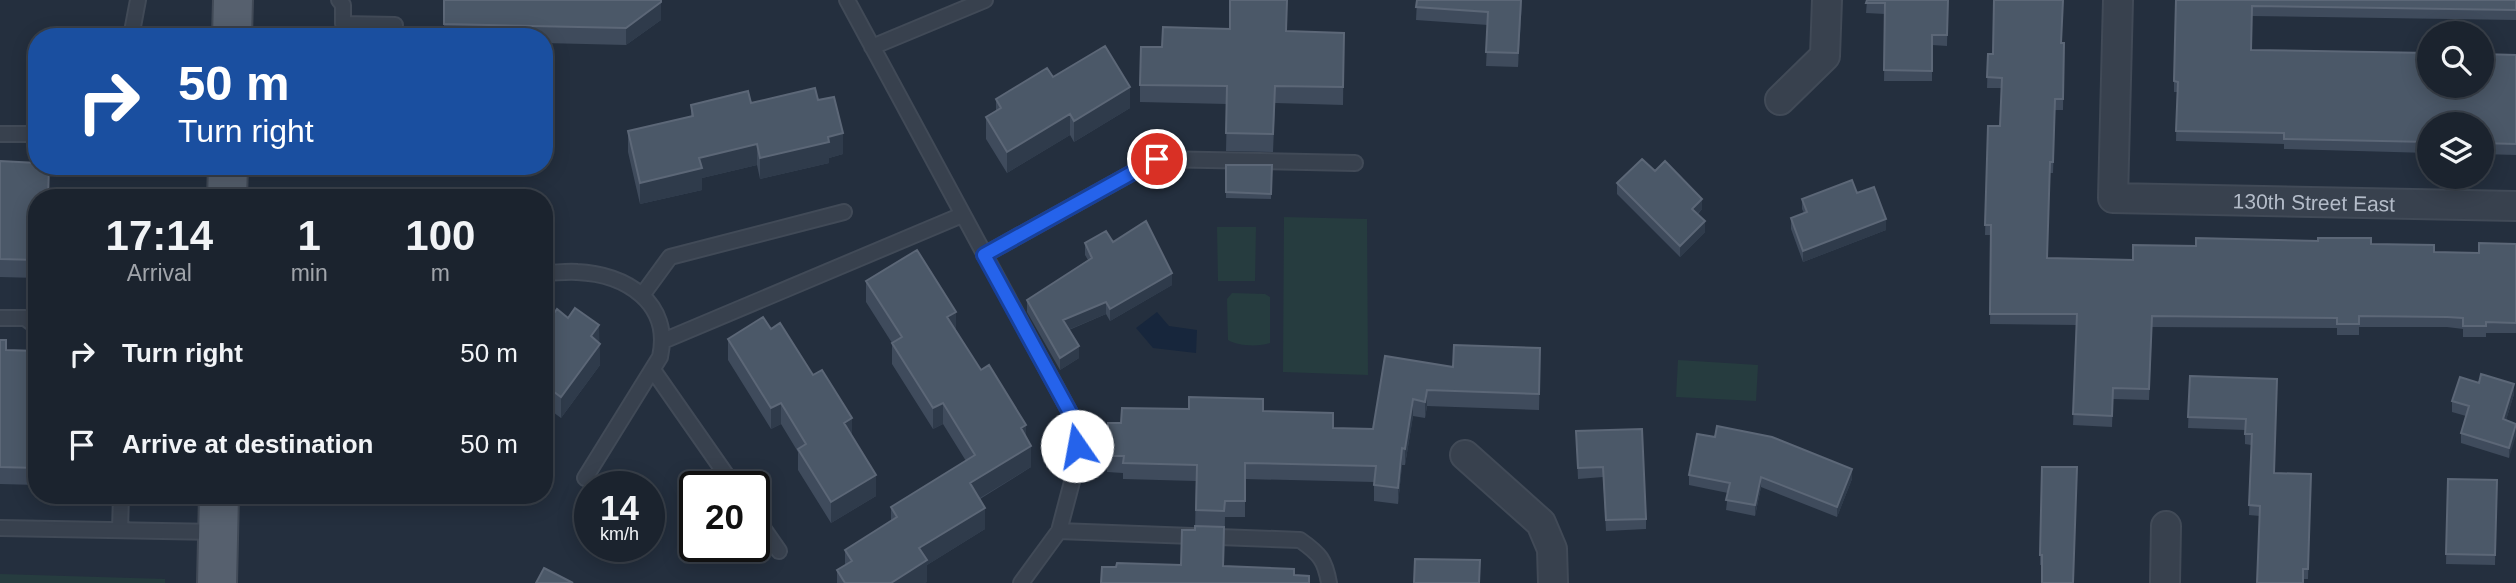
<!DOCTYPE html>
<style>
:root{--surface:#1b232e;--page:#282f3a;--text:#f1f3f6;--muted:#a0a4aa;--line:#39404a}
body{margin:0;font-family:Arial,sans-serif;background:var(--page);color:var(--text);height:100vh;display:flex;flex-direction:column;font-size:26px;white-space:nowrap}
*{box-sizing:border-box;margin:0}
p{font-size:23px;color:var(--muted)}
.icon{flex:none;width:38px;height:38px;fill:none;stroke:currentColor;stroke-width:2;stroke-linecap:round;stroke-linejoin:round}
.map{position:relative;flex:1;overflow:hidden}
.details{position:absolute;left:28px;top:189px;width:525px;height:315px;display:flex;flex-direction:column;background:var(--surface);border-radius:28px;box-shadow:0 4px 18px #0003,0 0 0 2px var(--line)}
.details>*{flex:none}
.guide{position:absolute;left:28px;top:28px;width:525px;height:147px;border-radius:28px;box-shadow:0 4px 18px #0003,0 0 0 2px var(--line);background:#1a4fa0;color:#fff;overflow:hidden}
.fabs{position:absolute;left:2417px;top:21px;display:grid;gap:14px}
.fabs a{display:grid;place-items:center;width:77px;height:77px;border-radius:50%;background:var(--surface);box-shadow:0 4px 18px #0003,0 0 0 2px var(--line);font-size:35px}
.speed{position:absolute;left:574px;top:471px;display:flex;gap:14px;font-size:35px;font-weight:700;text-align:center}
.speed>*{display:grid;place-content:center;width:91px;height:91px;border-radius:50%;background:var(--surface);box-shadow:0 4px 18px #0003,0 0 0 2px var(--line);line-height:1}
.speed small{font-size:18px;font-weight:400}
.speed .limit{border:4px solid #111;border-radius:10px;background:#fff;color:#111}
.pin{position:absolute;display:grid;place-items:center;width:60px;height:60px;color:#fff;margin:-30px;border:4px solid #fff;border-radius:50%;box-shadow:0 2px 7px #0007}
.me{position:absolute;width:77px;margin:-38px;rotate:348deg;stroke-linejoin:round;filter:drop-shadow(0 0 5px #0008)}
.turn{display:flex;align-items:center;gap:24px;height:147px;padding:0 35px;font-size:32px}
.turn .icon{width:91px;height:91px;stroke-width:2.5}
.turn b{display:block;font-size:49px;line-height:60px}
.eta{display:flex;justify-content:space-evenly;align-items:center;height:119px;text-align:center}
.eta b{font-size:42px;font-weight:600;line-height:49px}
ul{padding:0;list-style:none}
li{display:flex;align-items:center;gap:21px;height:91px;padding:0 35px}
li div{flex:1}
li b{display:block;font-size:26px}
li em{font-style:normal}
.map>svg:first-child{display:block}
.green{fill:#263c3f}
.water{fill:#17263c}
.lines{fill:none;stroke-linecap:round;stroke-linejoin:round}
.lane-casing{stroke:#414a57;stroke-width:18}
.street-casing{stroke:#414a57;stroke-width:32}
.primary-casing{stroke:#414a57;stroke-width:42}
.lane{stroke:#38414e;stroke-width:14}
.street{stroke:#38414e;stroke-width:28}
.primary{stroke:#56606e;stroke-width:38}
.wall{fill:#3f4b5c}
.shaded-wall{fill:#2f3b4b}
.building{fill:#4b5868;stroke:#5c6777;stroke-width:2}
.route-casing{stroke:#184099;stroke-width:18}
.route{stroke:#2563eb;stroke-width:12}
.labels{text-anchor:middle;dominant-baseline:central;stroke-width:7;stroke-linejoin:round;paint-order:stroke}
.street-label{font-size:21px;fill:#b4bcc9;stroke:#1d2633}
</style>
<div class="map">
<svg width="2516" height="583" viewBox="0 0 2516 583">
<rect width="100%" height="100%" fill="#242f3e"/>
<!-- green -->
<path class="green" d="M1284,217L1367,219L1368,375L1283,372Z
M1217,227H1256L1255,281H1218Z
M1232,293L1265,294L1270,297V343C1259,347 1237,346 1228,340L1227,299Z
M1678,360L1758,365L1756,401L1676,397Z
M0,574L165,579V583H0Z"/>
<!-- water -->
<path class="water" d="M1157,312L1169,326L1197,330L1196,353L1153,348L1136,328Z"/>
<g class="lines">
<defs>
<path id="lane" d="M339,0L343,5V24L395,25
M847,0L1073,418L1077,446L1073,478L1059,531L1021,583
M131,37L138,0
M872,47L985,0
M0,134H37
M984,255L1157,159L1355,163
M544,273C555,273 567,271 577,272C626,274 672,303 660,357L585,478
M643,294L670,257L844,212
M0,318H25L37,327
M663,341L962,215
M653,370L734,486
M754,515L779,551
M0,528L217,532
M120,530L121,495
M1059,531L1300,540C1320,554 1325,560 1329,583"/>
<g id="street">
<path id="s1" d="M2118,0L2113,198L2516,206"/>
<path d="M1780,100L1825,56L1827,0"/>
<path d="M1465,455L1541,523L1552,549L1553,583"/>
<path d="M2165,583L2166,526"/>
</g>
<path id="primary" d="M232,37L233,0
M227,198L228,166
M217,583L219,495"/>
</defs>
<!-- lane casing -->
<use href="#lane" class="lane-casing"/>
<!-- street casing -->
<use href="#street" class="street-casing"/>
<!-- primary casing -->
<use href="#primary" class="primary-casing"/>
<!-- lane -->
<use href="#lane" class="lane"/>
<!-- street -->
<use href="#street" class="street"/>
<!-- primary -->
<use href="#primary" class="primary"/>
</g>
<!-- wall -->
<path class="wall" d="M444,0L661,20L626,45L544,43V37H444Z
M1417,0H1522L1518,67L1486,66L1488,25L1416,20Z
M1867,0H1948L1947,46L1932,45V81H1884L1885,14L1866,13Z
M2176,0H2516V20L2252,16L2251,50L2516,55V155L2482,154V124H2429V153L2284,149V144L2176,141L2177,92H2174V81Z
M1287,31L1344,33L1343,105L1275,103L1273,152L1226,151L1227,104L1140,102V85L1162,47Z
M2064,43L2063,110H2055L2053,173H2050L2047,258L2133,260L2196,246L2371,244L2434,252L2479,253L2516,244V333H2486V337H2463V329L2447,327H2359V335H2337V328L2152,327L2149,400L2113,399L2112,427L2073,425L2077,325L1990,324L1991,235H1985L1988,126H2000L2002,88H1987L1988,54H1993Z
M1053,77L1130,108L1074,142L1070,135L1007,173L986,139V117L996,111V99Z
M818,100L843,154L829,158V163L760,179L757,165L702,178V190L640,204L628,152V131L691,116V105Z
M0,161L37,198V278L0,277Z
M1226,165H1272L1271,199L1226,198Z
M1655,171L1702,209L1698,214L1705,232L1680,257L1617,194V183Z
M1857,193L1886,230L1803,262L1791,229V218L1804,213L1802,209V199Z
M1113,242L1172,285L1110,321L1106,314L1069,330L1079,358L1060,370L1027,312V300L1088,260L1085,255V243Z
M866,281L956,331L981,370L1026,437L1031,467L980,499L985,529L927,565V582L924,583H837V570L845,565V550L891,521V507L966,461L943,424L933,429L892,364V343L866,302Z
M544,327L599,343L600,365L561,418L546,407L544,409Z
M771,329L813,375L852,436L876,496L831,523L798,470V452L781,424L771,429L728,360V339Z
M0,340L6,350L37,351V485L0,484Z
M1540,364L1539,410L1427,406L1425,418L1413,416L1405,465H1402L1398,504L1374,501V482L1245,479V517H1225L1224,566L1116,567L1181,565L1195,530L1196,481L1123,479V473L1107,472L1108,423H1121L1263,411L1333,428L1373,429L1453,367Z
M2190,376L2277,379L2274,473L2311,474L2308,579H2303L2260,516L2249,515L2251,445L2245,444V430L2188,428Z
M2514,394L2506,420L2516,424L2509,458L2461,443V433L2466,416L2452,412V401Z
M1576,431L1646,519V529L1606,531L1603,477L1578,479Z
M2042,467V565H2040V555Z
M1689,475L1852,479L1837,517L1761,487L1755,516L1726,510L1728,493L1689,485Z
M2448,479L2497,480L2495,565L2446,564Z"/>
<!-- shaded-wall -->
<path class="shaded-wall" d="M661,0V20L626,45V28Z
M1521,0H1522L1518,67V53Z
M1130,87V108L1074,142V121Z
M1070,114V135L1007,173V152Z
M843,133V154L829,158V163L760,179V158Z
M757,144V165L702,178V190L640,204V183L699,158Z
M1702,199V209L1692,219V209Z
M1886,219V230L1803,262V251Z
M1705,221V232L1680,257V246Z
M1172,273V285L1110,321V309Z
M1106,302V314L1063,332V320Z
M956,312V333L947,317Z
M599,325L600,365L561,418V397L591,336Z
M1079,346V358L1060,370V358Z
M2514,384V394L2503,430V419Z
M546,386V407L544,409V388Z
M1427,390V406L1425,418V402Z
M1413,399V416L1405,465V449Z
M781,403V424L771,429V408Z
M943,403V424L933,429V408Z
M852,418V439L844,423Z
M1026,425V446L1021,428Z
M2516,426V436L2509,458V448Z
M1031,446V467L970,504V483Z
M1402,448V465L1398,504V488Z
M1852,469V479L1837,517V507Z
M876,475V496L831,523V502Z
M1761,477V487L1755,516V505Z
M985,508V529L927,565V582L924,583H891L919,548Z"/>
<!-- building -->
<path class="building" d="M444,0H661V2L626,28L444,24Z
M1230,0H1287L1286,31L1344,33L1343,87L1275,86L1273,134L1226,133L1227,86L1140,85L1141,47H1162L1163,27L1230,29Z
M1417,0H1521L1518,53L1486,52L1488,12L1416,7Z
M1867,0H1948L1947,35H1932V71L1884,70L1885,3H1866Z
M1994,0H2063L2061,43H2064L2063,99H2055L2053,162H2050L2047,258L2133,260V245L2196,246V238L2318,241V238H2371V244L2434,245V252L2479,253V243L2516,244V323L2486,322V326H2463V318L2447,317L2359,316V324H2337V318L2152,316L2149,389L2113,388L2112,416L2073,414L2077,314H1990L1991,225H1985L1988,126H2000L2002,78L1987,77L1988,54H1993Z
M2176,0H2516V10L2252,6L2251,50L2429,53V86H2482V54L2516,55V144L2482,143V124H2429V142L2284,139V133L2176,131L2178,82L2174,81Z
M1105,46L1130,87L1074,121L1070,114L1007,152L986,117L1001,108L996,99L1047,68L1053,77Z
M815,88L818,100L834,97L843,133L828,137L829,142L760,158L757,144L699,158L702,168L640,183L628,131L693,116L691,105L748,91L751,103Z
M1642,159L1655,171L1665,161L1702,199L1692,209L1705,221L1680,246L1617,183Z
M0,161L37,163V166H49L48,198H37V260L0,259Z
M1226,165H1272L1271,194L1226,192Z
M1852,180L1857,193L1874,187L1886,219L1803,251L1791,218L1807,212L1802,199Z
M1146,221L1172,273L1110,309L1106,302L1063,320L1079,346L1060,358L1027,300L1092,258L1085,243L1106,231L1113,242Z
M917,250L956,312L947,317L981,370L989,365L1026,425L1021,428L1031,446L970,483L985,508L919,548L927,560L891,583H845L837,570L852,561L845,550L897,517L891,507L975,455L943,403L933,408L892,343L902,337L866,281Z
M575,308L599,325L591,336L600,344L561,397L546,386L544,388V327L557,309L568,318Z
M763,317L771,329L780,323L813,375L822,370L852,418L844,423L876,475L831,502L798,449L806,444L781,403L771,408L728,339Z
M0,340H6V350L37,351V468L0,467Z
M1454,345L1540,348L1539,394L1427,390L1425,402L1413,399L1405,449L1402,448L1398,488L1374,485L1376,466L1245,463V501H1225L1224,511L1196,510L1197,465L1123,463L1124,456H1107L1108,423H1121L1122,408L1189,409V397L1263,399V411L1333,413V428L1373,429L1385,356L1453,367Z
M2481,374L2514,384L2503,419L2516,424L2509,448L2461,433L2469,406L2452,401L2460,377L2479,383Z
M2190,376L2277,379L2274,473L2311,474L2308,569H2303V583H2257L2260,506L2249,505L2252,434H2245L2246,419L2188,417Z
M1717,426L1772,437L1852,469L1837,507L1761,477L1755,505L1726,500L1730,483L1689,475L1697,434L1715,437Z
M1642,429L1646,519L1606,520L1603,467L1578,468L1576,431Z
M2042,467H2077L2073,583H2042V555H2040Z
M2448,479L2497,480L2495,555L2446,554Z
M1195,526L1224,527L1223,566L1294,569V575L1309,576V583H1101L1102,567H1116L1117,563L1181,565L1182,530H1195Z
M1415,559L1480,560L1479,583H1414Z
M544,568L573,583H536Z"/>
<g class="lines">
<defs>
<path id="route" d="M1077,446L1073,418L984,255L1157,159"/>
</defs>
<!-- route casing -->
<use href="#route" class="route-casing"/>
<!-- route -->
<use href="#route" class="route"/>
</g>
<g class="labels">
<!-- street labels -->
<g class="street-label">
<text stroke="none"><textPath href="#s1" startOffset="399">130th Street East</textPath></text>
</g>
</g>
</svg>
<div class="fabs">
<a><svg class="icon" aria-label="search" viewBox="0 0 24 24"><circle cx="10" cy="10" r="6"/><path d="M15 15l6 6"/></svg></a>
<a><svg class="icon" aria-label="layers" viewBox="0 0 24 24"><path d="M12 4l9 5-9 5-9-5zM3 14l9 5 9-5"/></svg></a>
</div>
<div class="speed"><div>14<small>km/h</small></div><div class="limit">20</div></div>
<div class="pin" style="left:1157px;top:159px;background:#d93025"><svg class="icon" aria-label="arrive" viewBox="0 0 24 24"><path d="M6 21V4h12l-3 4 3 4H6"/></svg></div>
<svg class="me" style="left:1077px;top:446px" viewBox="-20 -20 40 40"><circle r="19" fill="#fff"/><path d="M0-13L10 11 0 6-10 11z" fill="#2563eb"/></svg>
<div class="guide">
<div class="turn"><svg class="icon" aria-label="right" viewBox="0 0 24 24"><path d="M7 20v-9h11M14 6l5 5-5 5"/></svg><div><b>50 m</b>Turn right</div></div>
</div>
<section class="details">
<div class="eta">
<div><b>17:14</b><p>Arrival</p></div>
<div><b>1</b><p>min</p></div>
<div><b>100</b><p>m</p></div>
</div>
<ul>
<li><svg class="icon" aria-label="right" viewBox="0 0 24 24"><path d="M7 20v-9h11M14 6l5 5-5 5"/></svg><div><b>Turn right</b></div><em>50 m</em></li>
<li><svg class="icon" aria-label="arrive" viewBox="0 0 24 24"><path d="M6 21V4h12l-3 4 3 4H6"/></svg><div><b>Arrive at destination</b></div><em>50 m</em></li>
</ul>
</section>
</div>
